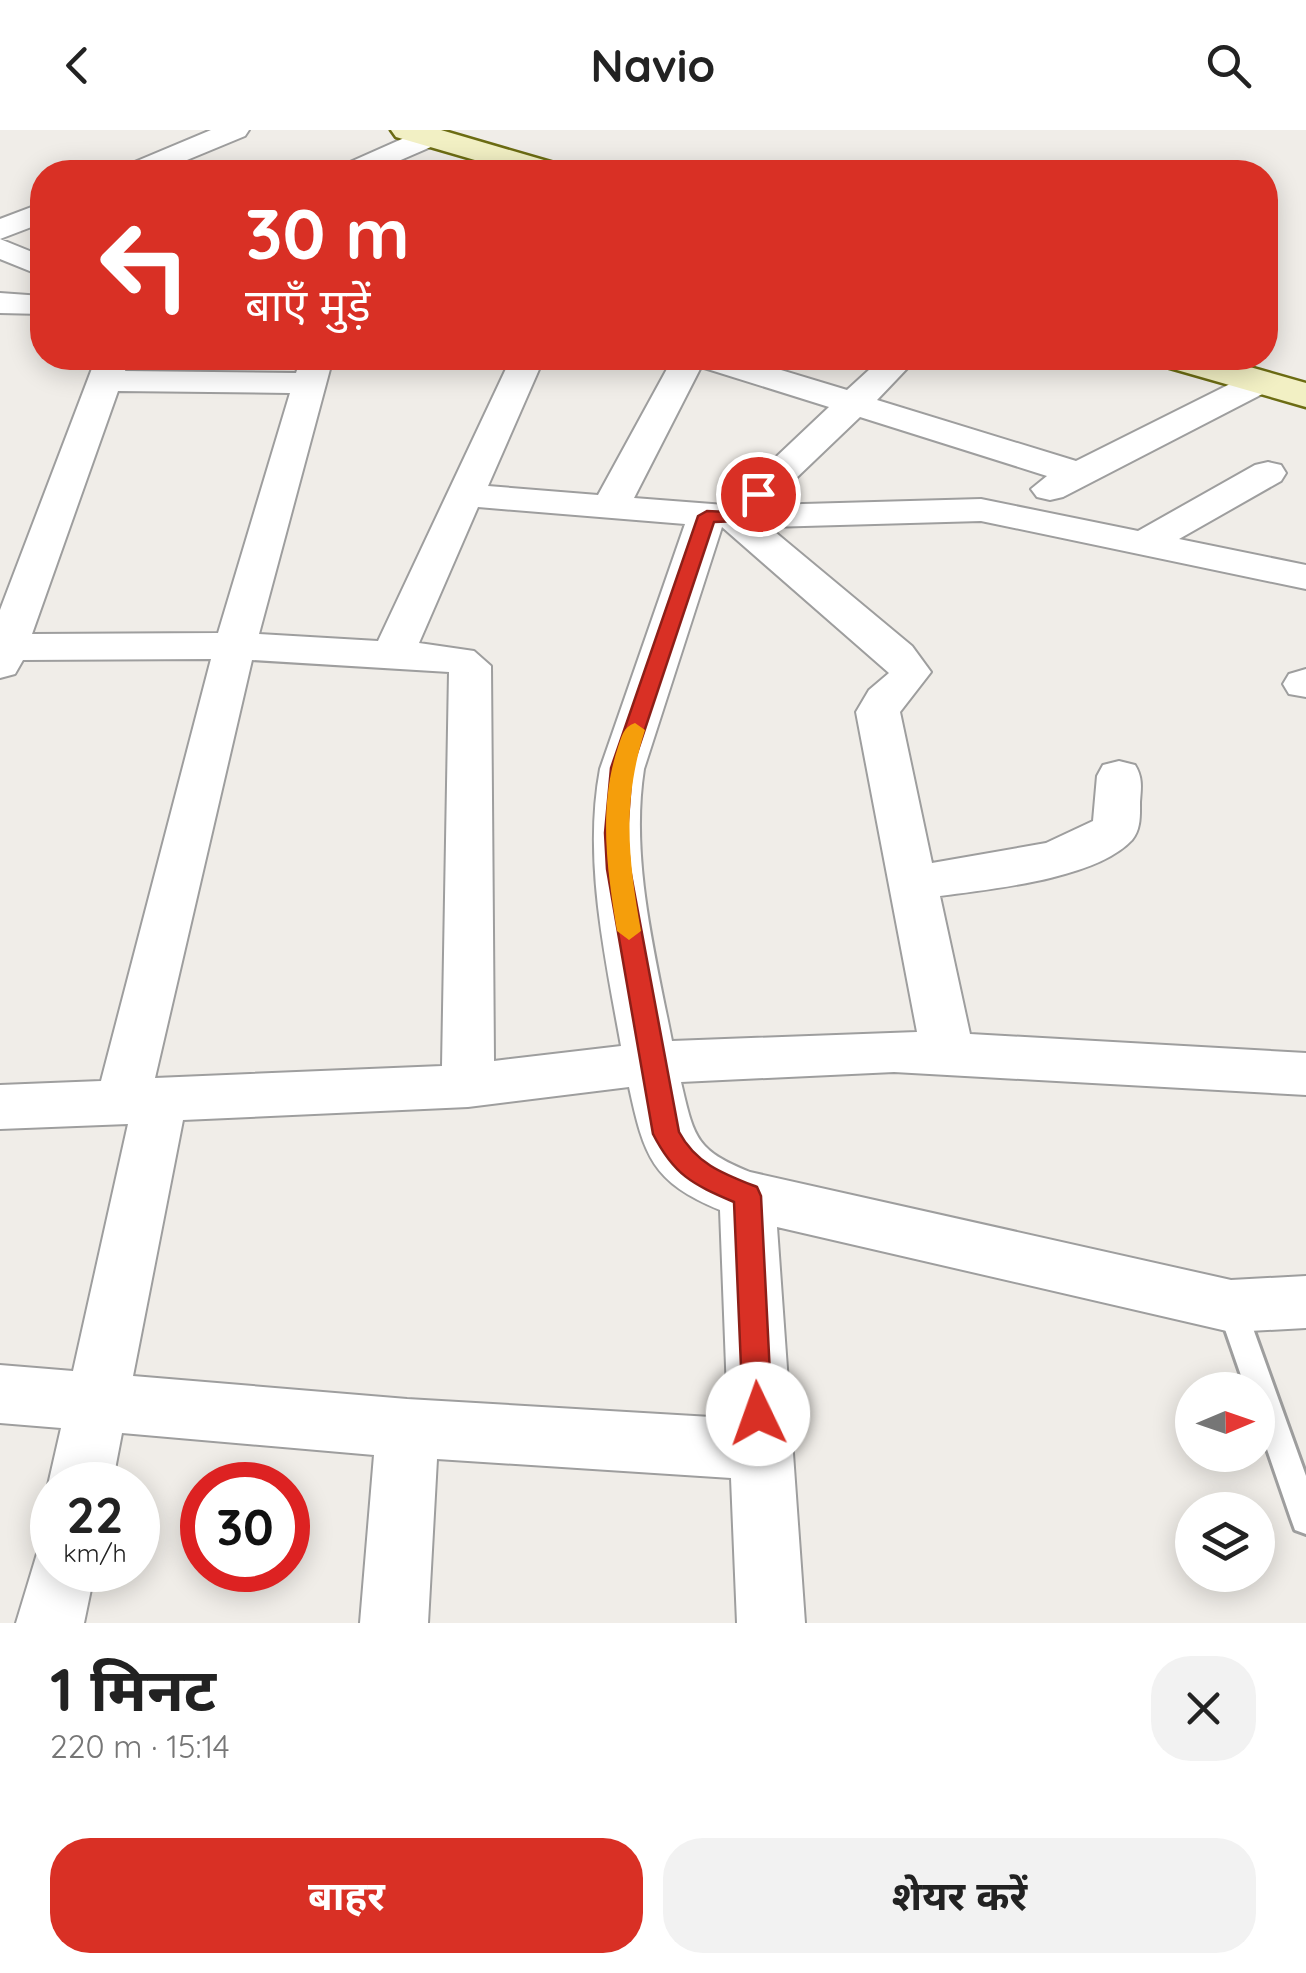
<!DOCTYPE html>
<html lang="hi">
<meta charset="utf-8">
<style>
:root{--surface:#fff;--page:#f2f2f2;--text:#222;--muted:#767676;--accent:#d93025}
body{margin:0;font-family:Quicksand,"Noto Sans Devanagari",sans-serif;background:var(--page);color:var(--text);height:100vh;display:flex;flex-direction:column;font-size:38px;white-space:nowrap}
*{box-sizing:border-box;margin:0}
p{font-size:32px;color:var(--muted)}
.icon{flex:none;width:55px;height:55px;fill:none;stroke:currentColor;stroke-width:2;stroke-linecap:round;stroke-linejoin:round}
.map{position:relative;height:1493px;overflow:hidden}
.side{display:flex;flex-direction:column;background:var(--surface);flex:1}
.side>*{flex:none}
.top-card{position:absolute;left:30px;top:30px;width:1248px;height:210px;border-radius:40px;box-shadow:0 5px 25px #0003;background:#d93025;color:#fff;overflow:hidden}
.needle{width:65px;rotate:88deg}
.controls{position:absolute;left:1175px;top:1242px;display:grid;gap:20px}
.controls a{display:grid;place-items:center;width:100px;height:100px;border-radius:50%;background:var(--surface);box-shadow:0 5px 25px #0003;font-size:50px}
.speed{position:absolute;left:30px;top:1332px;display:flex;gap:20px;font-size:50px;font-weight:700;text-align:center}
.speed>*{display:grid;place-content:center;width:130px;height:130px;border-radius:50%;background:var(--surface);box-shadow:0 5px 25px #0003;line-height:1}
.speed small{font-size:25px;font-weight:400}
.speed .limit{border:15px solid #d22;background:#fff;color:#111}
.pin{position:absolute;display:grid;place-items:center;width:85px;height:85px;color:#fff;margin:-42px;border:5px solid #fff;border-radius:50%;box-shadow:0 2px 10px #0007}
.me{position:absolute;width:110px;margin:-55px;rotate:357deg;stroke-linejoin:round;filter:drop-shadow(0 0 8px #0008)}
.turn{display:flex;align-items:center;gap:35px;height:210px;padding:0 50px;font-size:45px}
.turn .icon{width:130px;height:130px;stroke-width:2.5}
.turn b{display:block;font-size:70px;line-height:85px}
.round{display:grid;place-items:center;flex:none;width:105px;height:105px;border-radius:40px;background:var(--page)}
.headline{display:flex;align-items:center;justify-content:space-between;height:170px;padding:0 50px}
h1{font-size:60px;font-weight:700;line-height:75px}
.button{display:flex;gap:20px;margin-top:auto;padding:20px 50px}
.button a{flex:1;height:115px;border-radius:40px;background:var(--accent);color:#fff;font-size:40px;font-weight:700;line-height:115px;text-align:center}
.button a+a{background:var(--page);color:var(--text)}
header{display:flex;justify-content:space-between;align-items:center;height:130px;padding:0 50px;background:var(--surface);font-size:45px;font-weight:700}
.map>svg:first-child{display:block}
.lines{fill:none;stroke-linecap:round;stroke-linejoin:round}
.lane-casing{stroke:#9e9e9e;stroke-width:6}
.street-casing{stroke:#9e9e9e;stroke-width:4}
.secondary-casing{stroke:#6c6c13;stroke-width:5}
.lane{fill:#fff;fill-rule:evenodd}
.street{fill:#fff;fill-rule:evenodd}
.secondary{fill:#f2f0c4;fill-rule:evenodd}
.route{fill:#d93025;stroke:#8d1f18;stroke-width:2.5}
.slow{fill:#f59e0b}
</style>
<header><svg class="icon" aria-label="back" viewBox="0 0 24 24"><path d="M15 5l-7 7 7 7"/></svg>Navio<svg class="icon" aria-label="search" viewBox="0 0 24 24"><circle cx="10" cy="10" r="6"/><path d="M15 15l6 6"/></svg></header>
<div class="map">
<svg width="1306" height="1493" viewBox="0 0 1306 1493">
<rect width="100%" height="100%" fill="#f0ede8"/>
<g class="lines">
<defs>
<path id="lane" d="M1231,1163L1241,1167L1245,1176L1306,1346V1404L1295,1400L1291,1389L1258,1293V1260H1246L1217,1176L1221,1167Z"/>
<path id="street" d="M211,0H249L245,6L158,42H121L125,36Z
M420,1L435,0L444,7L440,13L373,42H337L341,36Z
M42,73V93L0,109L42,126V146L0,129V89Z
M0,163L42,166V184L0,183Z
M96,228H129L125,241L296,243L301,228H333L259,504L378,511L511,228H544L488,356L598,365L673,228H741L847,260L882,228H917L877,270L1076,331L1248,245L1260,242L1272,245L1277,252L1272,259L1063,367L1050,370L1037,367L1031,359L1047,346L860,287L768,375L981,369L1138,401L1255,335L1268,332L1281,335L1286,343L1281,351L1179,409L1306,435V459L981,391L769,397L912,516L931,542L900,582L932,733L1046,713L1093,691L1097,646L1103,635L1119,631L1135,635C1143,648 1141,658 1140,672C1140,685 1141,699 1132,710C1096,749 991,759 940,766L970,904L1306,923V965L894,942L681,952C694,1007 695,1020 750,1042L1231,1150L1306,1146V1198L1231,1202L777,1097L805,1493H737L731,1348L437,1329L428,1493H360L374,1325L122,1303L112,1355H52V1365L48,1355L61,1298L0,1293V1235L73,1241L128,994L0,999V955L101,951L211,529L23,530L15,544L0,548V480ZM701,237L829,277L725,375L634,368ZM118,261L290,263L218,503L32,504ZM478,377L685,394L600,639C583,729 605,827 621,916L494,931L491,536L474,521L419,513ZM722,397L889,543L869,560L856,582L917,902L672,911C655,824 630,728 644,639ZM252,530L449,542L442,936L155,948ZM629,957C644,1026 652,1052 720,1080L728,1288L407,1269L133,1246L183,990L468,977Z
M1306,539V567L1289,564L1283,554L1289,544Z
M52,1411V1440H95L84,1493H16L39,1417Z"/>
<path id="secondary" d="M391,0H441L561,35L565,42H516L396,7Z
M1158,228H1218L1306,253V277L1163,236Z"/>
</defs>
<!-- lane casing -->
<use href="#lane" class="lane-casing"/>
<!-- street casing -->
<use href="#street" class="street-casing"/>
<!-- secondary casing -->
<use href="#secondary" class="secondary-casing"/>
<!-- lane -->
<use href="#lane" class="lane"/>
<!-- street -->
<use href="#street" class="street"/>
<!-- secondary -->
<use href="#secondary" class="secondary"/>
</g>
<!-- route -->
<path class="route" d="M758,358L766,364L740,391L714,392L632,638L627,703L630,739L679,1002C696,1034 724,1044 757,1057L761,1066L772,1284L768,1294L758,1298L747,1294L743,1284L734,1072C692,1054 674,1045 653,1004L607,739L605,703L611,638L698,386L707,381L729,382Z"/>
<!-- slow -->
<path class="slow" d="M635,593L645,600C622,672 628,728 641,801L629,810L617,801C607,739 598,677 618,617C622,606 623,597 635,593Z"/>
</svg>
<div class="controls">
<a><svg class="needle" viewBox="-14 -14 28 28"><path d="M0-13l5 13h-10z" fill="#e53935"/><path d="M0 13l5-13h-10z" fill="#767676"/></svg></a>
<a><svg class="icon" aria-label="layers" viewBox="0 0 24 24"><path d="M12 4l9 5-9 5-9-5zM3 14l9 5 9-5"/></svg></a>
</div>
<div class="speed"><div>22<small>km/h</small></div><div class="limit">30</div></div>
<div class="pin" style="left:758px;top:364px;background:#d93025"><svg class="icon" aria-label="arrive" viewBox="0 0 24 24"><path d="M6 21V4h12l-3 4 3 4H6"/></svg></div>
<svg class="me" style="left:758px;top:1284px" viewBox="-20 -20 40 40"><circle r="19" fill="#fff"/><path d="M0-13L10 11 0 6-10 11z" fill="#d93025"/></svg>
<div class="top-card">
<div class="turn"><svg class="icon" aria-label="left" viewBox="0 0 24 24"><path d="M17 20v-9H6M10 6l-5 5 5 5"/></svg><div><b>30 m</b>बाएँ मुड़ें</div></div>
</div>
</div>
<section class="side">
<div class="headline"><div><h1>1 मिनट</h1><p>220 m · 15:14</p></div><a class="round"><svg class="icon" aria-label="close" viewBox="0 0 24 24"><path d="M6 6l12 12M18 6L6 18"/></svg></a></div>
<div class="button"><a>बाहर</a><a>शेयर करें</a></div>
</section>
